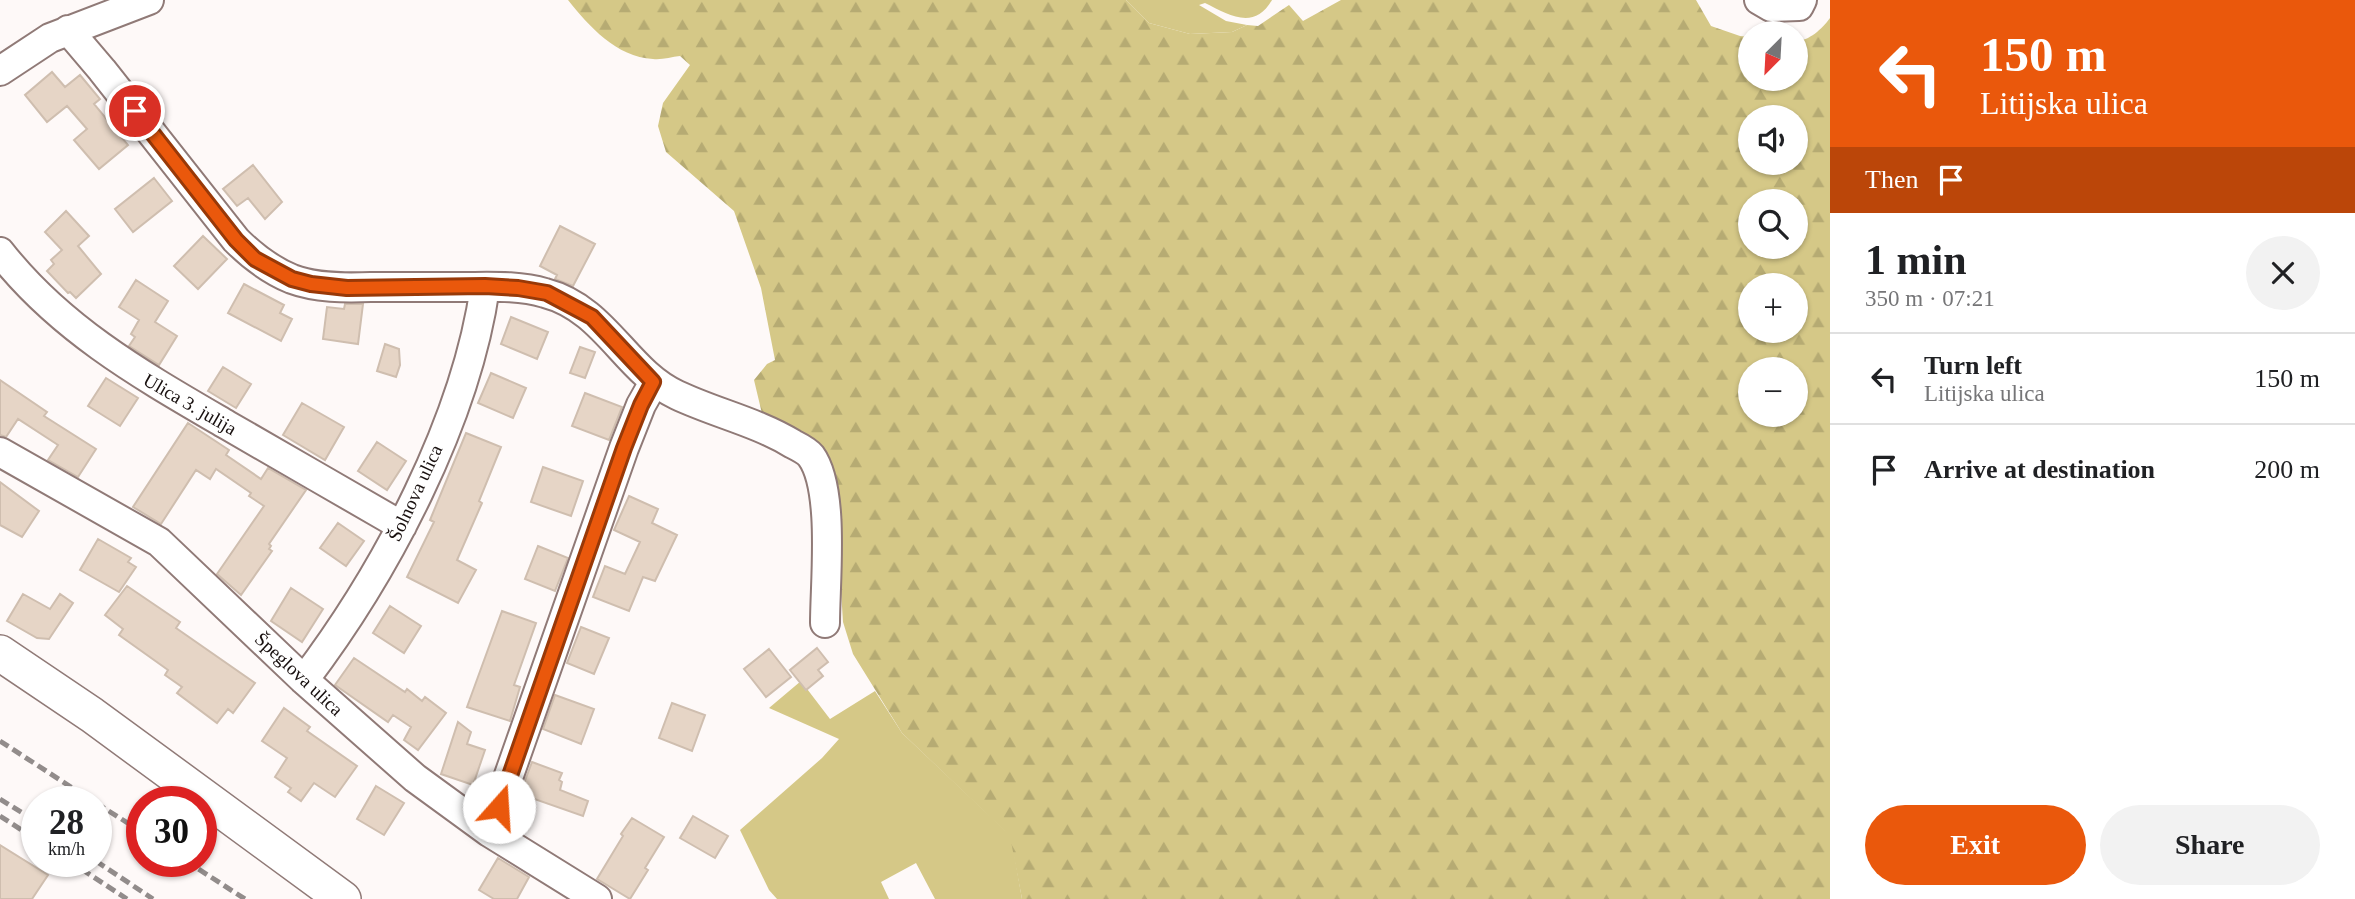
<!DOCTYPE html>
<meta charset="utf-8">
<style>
:root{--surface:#fff;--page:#f2f2f2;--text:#202124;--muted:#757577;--line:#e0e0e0;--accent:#ea580c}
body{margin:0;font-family:"Times New Roman",serif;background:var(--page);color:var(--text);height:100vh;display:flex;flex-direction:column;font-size:26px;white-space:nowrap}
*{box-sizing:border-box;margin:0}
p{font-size:23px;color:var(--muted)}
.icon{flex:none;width:38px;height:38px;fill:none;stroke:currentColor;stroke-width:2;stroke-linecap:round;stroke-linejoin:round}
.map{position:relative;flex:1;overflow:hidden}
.sheet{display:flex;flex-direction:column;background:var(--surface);width:525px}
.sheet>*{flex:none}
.hud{background:#ea580c;color:#fff;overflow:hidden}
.needle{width:46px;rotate:204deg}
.controls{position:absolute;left:1738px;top:21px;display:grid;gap:14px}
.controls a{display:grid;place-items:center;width:70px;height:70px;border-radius:50%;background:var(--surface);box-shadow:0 2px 5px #0004;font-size:35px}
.speed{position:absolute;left:21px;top:786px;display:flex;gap:14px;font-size:35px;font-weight:700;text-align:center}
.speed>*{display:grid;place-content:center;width:91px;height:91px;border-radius:50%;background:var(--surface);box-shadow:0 2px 5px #0004;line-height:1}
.speed small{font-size:18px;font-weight:400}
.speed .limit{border:10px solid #d22;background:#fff;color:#111}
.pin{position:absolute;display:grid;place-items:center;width:60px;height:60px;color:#fff;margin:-30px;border:4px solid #fff;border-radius:50%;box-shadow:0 2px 7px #0007}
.me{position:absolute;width:77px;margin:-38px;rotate:19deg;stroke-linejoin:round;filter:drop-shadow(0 0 5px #0008)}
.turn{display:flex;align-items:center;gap:24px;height:147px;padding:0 35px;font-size:32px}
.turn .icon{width:91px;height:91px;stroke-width:2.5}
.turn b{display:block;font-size:49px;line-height:60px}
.then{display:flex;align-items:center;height:66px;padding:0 35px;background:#0003;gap:14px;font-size:26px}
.round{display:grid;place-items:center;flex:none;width:74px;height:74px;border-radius:37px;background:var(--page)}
.summary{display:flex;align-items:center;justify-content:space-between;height:119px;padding:0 35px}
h1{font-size:42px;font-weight:700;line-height:52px}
.action{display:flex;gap:14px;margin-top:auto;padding:14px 35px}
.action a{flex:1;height:80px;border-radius:42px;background:var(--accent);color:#fff;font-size:28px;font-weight:700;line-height:80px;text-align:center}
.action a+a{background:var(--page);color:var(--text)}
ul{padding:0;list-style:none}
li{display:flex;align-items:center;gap:21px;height:91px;padding:0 35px;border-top:2px solid var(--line)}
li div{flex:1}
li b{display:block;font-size:26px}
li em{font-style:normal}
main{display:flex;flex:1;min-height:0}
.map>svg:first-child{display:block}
.grass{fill:#d5c887}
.forest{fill:url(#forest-firs);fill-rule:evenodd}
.building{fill:#e6d5c6;stroke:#cfbeaf;stroke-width:2}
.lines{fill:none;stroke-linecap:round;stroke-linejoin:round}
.minor-casing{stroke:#907a77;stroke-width:32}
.major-casing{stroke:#907a77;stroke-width:38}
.minor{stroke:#fff;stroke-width:28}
.major{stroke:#fff;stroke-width:35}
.rail{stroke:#928c8b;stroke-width:5;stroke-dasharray:10 5;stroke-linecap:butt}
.route-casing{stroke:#983908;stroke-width:18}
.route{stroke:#ea580c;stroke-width:12}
.labels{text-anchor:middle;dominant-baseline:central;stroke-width:5;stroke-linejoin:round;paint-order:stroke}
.street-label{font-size:19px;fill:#18100f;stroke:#fff}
</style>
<main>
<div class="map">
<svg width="1830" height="899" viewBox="0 0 1830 899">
<defs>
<pattern id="forest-firs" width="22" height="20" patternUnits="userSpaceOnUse" patternTransform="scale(1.75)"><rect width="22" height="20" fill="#d5c887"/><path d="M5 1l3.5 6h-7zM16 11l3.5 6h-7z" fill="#b6ab73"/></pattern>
</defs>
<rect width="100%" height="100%" fill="#fef9f8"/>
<!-- grass -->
<path class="grass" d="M1126,0H1272C1254,31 1229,15 1205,3L1199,5L1226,21L1247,25L1232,32L1190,34L1149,23Z
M801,681L830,719L875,691L902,733L1011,836L1022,899H935L916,863L881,882L889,899H777L769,890L740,830L822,758L839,739L769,708Z"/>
<!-- forest -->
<path class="forest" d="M568,0H1126L1149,23L1190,34L1232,32L1247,25L1258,26L1289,5L1303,21L1341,0H1696L1711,26L1740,36L1750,37V79H1796V41C1809,41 1822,29 1830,18V899H1022L1010,836L902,733L853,654L843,622L835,496L764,422L754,380L767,364L775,360L761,288L734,211L666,152L658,126L663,103L690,65L680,56C671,57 662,60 653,59C616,57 589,26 568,0ZM1750,117H1796V163H1750ZM1750,201H1796V247H1750ZM1750,285H1796V331H1750ZM1750,369H1796V415H1750Z"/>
<!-- building -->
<path class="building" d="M52,72L65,87L80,75L100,99L94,104L128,145L99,169L74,140L87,129L67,106L47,122L25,95Z
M253,165L282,202L265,219L248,198L237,206L223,189Z
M154,178L172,201L133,232L115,209Z
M66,211L89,236L78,246L101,274L76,298L70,292L68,293L47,271L54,264L51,260L62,250L45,232Z
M560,226L595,244L573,286L555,279L557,275L540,266Z
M203,236L227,259L198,289L174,266Z
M136,280L168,301L155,322L177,336L159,365L129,346L135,337L131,334L139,320L119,307Z
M244,284L284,305L280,313L292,319L281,341L228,313Z
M345,304H363L358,344L323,339L327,307L344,309Z
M511,317L548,332L537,359L501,344Z
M385,344L399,349L400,365L396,377L377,371Z
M580,347L595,352L585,378L570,373Z
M223,367L251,384L236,408L208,391Z
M491,373L526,388L513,418L478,403Z
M106,378L138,398L120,426L88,406Z
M0,380L47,412L44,416L96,449L78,477L48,460L58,445L18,419L6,437L0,435Z
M585,393L622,407L609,440L572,426Z
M302,403L344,427L325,460L283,435Z
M188,423L229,450L226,455L261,479L268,468L306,490L269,544L271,546L269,549L272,551L241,595L217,574L264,506L249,496L251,493L216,469L210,479L196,470L161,524L133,507Z
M466,433L501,447L479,501L482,503L457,560L476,570L458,603L407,577L434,522L430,520Z
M377,442L406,461L387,490L358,471Z
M543,467L583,481L571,516L531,502Z
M0,482L39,511L22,537L0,525Z
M629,496L658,509L652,523L677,535L655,581L643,577L629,611L593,597L605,566L625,574L640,542L614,530Z
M338,523L364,541L346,566L320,548Z
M98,539L131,558L128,562L136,567L119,592L80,570Z
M538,546L568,558L555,591L525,579Z
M127,586L180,622L176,628L255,683L233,713L228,709L217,723L177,693L182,687L165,675L168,670L119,635L123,629L105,615Z
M291,588L323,609L302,642L271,621Z
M23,594L50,609L60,594L73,603L49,639L37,638L7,621Z
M390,606L421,626L404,653L373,633Z
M502,611L536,623L514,685L520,687L510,721L467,707Z
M581,627L609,638L594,674L567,663Z
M817,648L828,662L818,670L823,676L806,690L790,670Z
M769,649L791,677L766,697L744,669Z
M354,658L405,692L407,689L422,701L425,697L446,713L418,750L404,740L411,727L393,715L388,722L335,685Z
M555,695L594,709L581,744L543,729Z
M672,703L705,715L692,751L659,738Z
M284,708L310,727L307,731L357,766L335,797L314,783L301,801L288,792L291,788L275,777L287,758L262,741Z
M458,722L471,732L467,744L485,750L473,785L441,774Z
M532,762L562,773L559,780L562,782L560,790L588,801L583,816L520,794Z
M376,786L404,803L384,835L357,819Z
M693,816L728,836L715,858L680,838Z
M632,818L664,837L645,868L648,870L630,899L597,879L623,836L621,834Z
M0,845L48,875L32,899H0Z
M498,858L529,877L517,899H494L479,890Z"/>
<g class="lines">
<defs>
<path id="minor" d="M1759,0L1771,7L1799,6L1802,0
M68,30L102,70L236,240C252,256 270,270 292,279C316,288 345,288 371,287C401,287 431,287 461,287C488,287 518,285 545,293C606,309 625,371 677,395C715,413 757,422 793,444C799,447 807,451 811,456C835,489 825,581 825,623
M0,71L50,38L149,0
M0,252C61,330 143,376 227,425C285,459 344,492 402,526
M0,452L159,542L304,680L415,778L489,832L597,899
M304,680C386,572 466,421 485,287
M489,832L624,448L641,405L654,382"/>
<path id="major" d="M0,653L92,715L343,899"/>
</defs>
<!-- minor casing -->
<use href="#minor" class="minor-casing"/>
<!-- major casing -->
<use href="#major" class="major-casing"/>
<!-- minor -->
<use href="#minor" class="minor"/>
<!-- major -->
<use href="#major" class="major"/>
<!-- rail -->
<path class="rail" d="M0,741L94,802
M0,799L37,822
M96,803L142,832
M0,816L37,840
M69,861L127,899
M96,861L153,899
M186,861L245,899"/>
</g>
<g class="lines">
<defs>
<path id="route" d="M135,111L236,240L255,259L292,279L311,284L347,288L485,286L518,288L547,293L592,317L653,382L641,405L624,448L499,807"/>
</defs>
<!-- route casing -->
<use href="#route" class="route-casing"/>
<!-- route -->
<use href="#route" class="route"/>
</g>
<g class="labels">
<!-- street labels -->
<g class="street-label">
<text transform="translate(190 404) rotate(30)">Ulica 3. julija</text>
<text transform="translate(415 493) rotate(-65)">Šolnova ulica</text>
<text transform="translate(299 674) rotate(43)">Špeglova ulica</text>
</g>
</g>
</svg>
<div class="controls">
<a><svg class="needle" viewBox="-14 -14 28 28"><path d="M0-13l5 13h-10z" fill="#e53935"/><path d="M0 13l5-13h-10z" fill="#757577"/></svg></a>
<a><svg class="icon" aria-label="sound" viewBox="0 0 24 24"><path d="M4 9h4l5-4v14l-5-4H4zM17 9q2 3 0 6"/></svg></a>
<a><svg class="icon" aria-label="search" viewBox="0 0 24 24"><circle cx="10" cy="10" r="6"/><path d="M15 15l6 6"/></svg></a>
<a>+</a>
<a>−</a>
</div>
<div class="speed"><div>28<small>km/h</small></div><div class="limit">30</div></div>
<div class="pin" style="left:135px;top:111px;background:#d93025"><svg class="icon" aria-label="arrive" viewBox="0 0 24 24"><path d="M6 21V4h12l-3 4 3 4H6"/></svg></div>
<svg class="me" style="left:499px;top:807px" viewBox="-20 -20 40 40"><circle r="19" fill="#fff"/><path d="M0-13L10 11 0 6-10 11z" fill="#ea580c"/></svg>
</div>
<section class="sheet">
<div class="hud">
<div class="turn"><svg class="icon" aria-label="left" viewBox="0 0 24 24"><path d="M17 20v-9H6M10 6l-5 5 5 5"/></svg><div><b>150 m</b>Litijska ulica</div></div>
<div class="then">Then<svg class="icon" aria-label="arrive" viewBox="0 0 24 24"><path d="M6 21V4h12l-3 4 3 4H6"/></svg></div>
</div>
<div class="summary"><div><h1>1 min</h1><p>350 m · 07:21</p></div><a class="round"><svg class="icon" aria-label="close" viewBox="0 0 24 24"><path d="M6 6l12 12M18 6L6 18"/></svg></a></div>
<ul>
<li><svg class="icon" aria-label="left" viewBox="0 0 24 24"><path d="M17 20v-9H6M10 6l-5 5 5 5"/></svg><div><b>Turn left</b><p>Litijska ulica</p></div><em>150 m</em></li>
<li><svg class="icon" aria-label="arrive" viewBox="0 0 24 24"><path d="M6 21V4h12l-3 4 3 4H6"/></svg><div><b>Arrive at destination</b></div><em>200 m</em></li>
</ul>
<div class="action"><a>Exit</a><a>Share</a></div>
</section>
</main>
